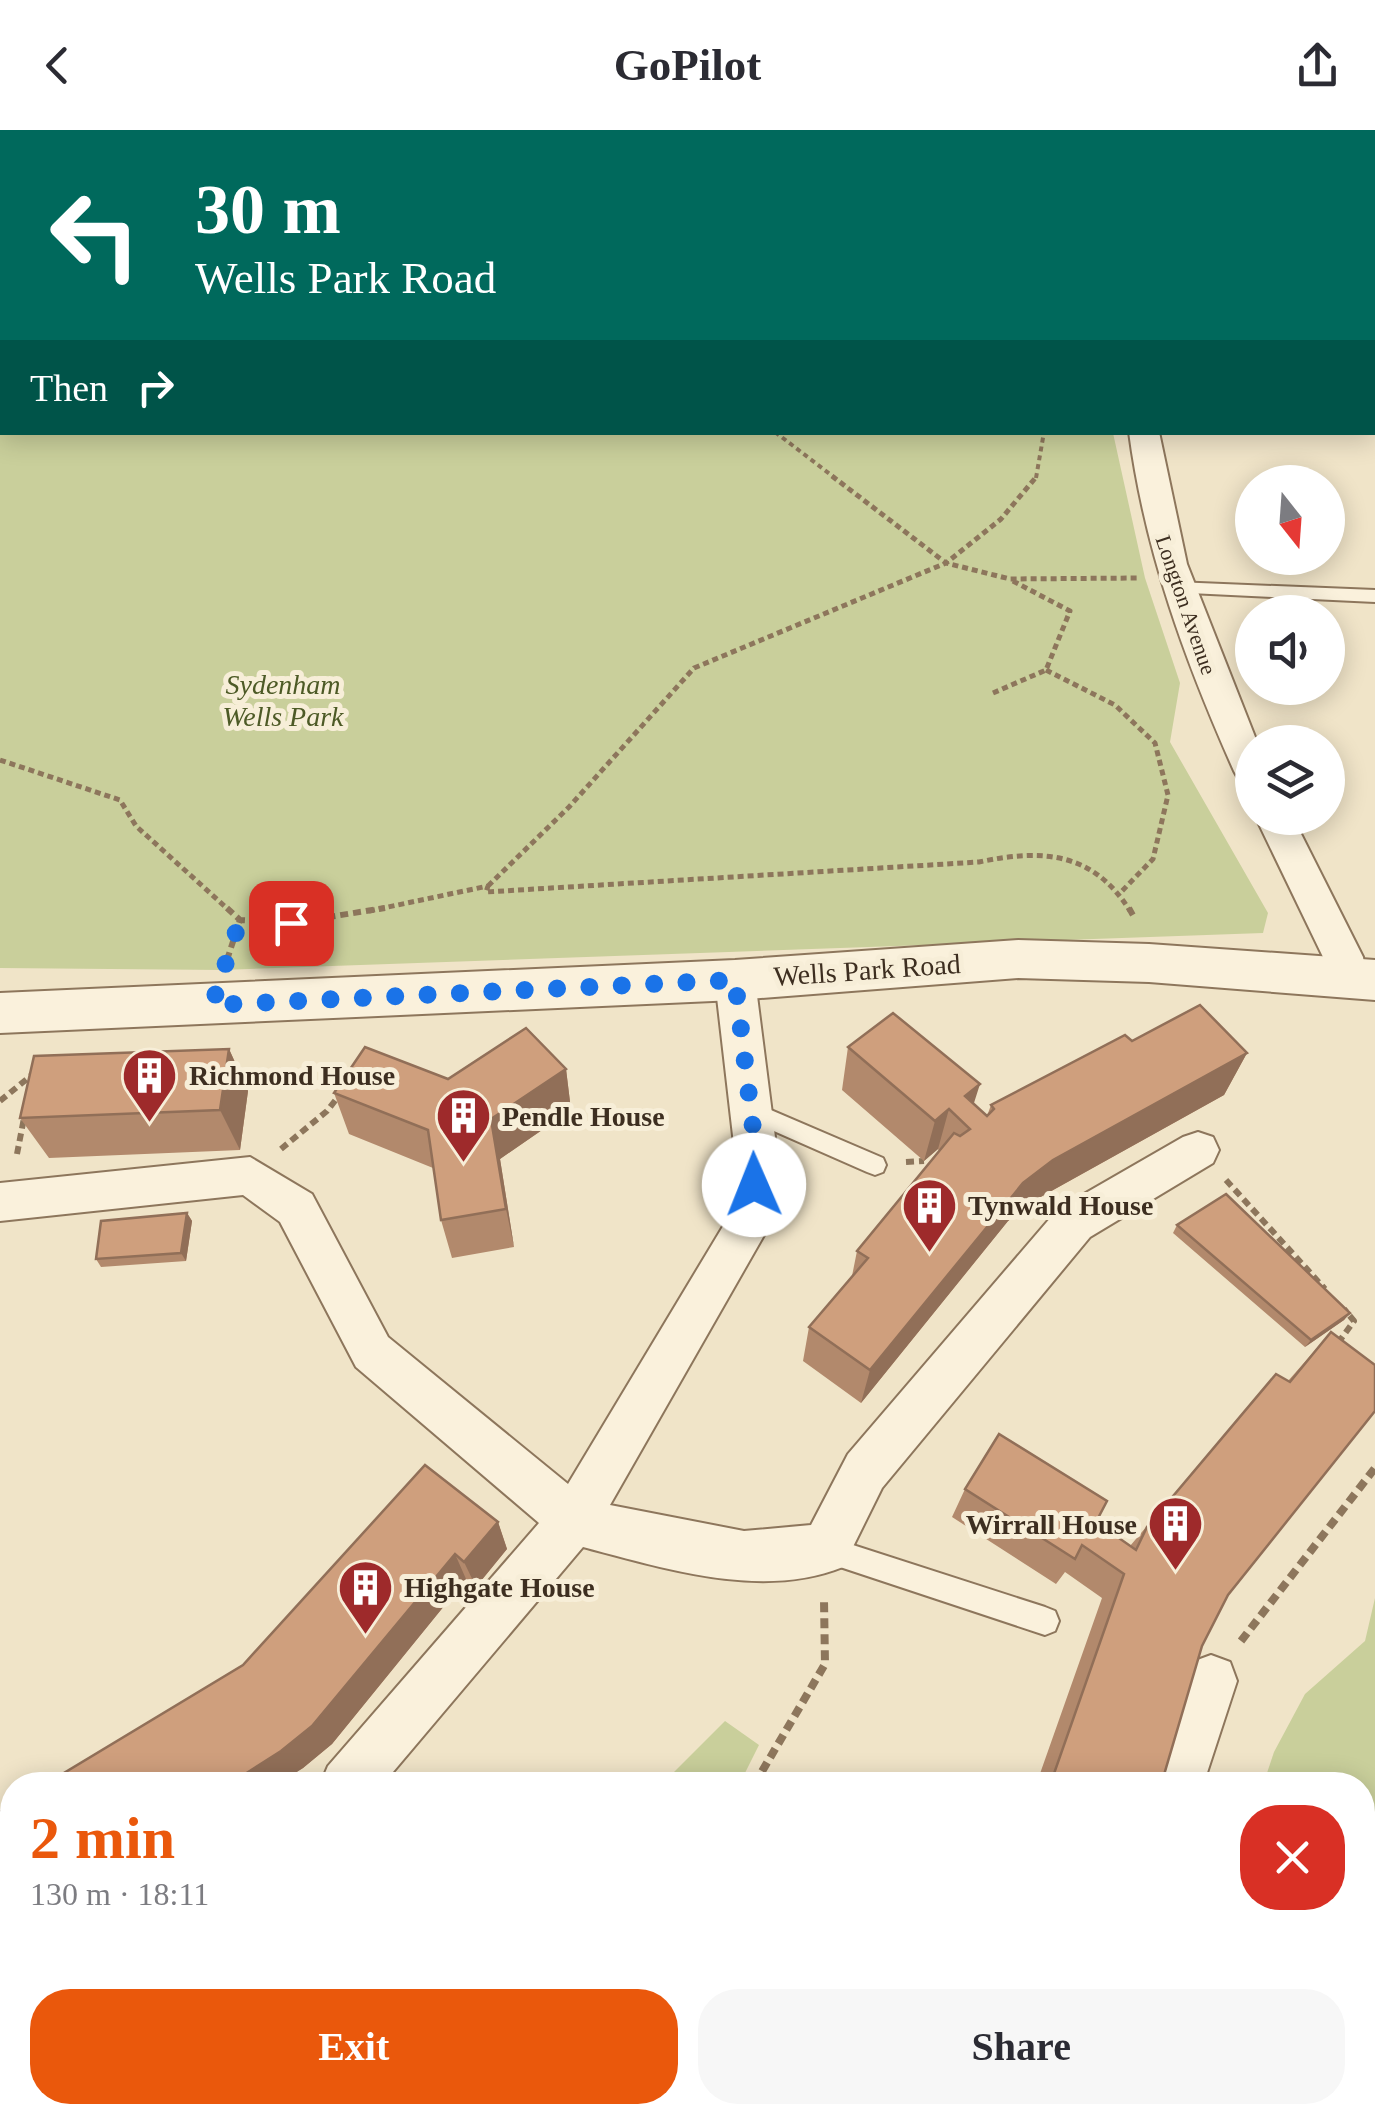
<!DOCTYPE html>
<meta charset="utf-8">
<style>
:root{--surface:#fff;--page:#f7f7f7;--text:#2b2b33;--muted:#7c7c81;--accent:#ea580c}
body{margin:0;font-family:Georgia,serif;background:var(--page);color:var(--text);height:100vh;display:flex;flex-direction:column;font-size:38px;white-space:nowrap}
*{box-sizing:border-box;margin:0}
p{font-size:32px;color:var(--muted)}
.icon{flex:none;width:55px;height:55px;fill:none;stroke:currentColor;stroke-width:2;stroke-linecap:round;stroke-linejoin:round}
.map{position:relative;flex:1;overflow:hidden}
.panel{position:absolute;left:0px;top:1642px;width:1375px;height:352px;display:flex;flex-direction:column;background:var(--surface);border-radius:40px 40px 0 0;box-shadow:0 5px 25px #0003}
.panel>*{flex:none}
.top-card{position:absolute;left:0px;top:0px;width:1375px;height:305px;box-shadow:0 5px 25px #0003;background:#00695c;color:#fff;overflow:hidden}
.needle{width:65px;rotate:163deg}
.buttons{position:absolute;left:1235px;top:335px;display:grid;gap:20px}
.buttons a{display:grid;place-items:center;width:110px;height:110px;border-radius:50%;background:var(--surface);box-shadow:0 5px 25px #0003;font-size:50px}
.pin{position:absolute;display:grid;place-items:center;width:85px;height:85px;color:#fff;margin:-42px;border-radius:20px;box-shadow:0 5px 15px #0006}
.me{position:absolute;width:110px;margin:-55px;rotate:359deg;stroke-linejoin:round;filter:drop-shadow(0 0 8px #0008)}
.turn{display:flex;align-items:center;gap:35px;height:210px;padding:0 30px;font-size:45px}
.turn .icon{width:130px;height:130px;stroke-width:2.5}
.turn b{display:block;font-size:70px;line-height:85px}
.then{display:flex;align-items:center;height:95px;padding:0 30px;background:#0003;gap:20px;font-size:38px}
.round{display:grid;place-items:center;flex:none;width:105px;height:105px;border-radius:40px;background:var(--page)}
.summary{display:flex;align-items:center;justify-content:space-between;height:170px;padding:0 30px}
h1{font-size:60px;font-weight:800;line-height:75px;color:var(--accent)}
.cta{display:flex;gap:20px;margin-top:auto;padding:20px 30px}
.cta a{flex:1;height:115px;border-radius:40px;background:var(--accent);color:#fff;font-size:40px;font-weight:800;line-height:115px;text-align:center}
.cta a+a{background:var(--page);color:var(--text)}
header{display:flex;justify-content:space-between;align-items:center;height:130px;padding:0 30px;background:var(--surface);font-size:45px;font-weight:800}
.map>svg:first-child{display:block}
.green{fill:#c9cf9b}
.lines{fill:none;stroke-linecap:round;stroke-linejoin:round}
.service-casing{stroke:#8d765c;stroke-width:4}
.minor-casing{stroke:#8d765c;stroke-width:4}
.tertiary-casing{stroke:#8d765c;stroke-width:4}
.path-far3{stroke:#8d765c;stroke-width:4;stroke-dasharray:5 4;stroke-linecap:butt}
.path-far2{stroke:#8d765c;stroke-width:5;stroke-dasharray:6 4;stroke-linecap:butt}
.path-far1{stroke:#8d765c;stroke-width:6;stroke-dasharray:8 5;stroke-linecap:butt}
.path{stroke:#8d765c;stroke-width:8;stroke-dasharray:10 6;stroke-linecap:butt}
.service{fill:#faf1dc;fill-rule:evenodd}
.minor{fill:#faf1dc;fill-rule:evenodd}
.tertiary{fill:#faf1dc;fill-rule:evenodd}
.wall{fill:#b2896c}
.shaded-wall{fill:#916f58}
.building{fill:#cf9f7d;stroke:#916f58;stroke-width:2.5}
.route{stroke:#1a73e8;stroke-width:18;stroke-dasharray:0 32.4}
.labels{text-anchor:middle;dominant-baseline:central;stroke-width:10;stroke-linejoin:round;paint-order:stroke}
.far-street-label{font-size:22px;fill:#3d2e20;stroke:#f7eed8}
.park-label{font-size:28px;font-style:italic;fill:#4d5a26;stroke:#f7eed8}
.street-label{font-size:28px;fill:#3d2e20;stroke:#f7eed8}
.poi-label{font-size:28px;font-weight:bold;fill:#3d2e20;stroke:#f7eed8;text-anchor:start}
</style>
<header><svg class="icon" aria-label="back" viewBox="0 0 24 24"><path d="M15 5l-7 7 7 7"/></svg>GoPilot<svg class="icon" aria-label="share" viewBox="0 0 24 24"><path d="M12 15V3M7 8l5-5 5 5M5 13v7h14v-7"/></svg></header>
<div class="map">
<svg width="1375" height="1993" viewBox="0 0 1375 1993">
<rect width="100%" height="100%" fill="#f0e4c8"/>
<!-- green -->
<path class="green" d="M0,0H1033L2,2V302L1113,303L1145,448L1180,553L1170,612L1268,783L1263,803L222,840L0,838Z
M1375,1468V1893L1363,1912L1362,1655H1263L1274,1622L1305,1564L1365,1511Z
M725,1591L759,1615L739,1655H661Z
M1126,1983V1982L1334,1983L1333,1993H1110Z"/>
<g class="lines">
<defs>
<path id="service" d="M1175,452L1375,460V472L1169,462V454Z
M750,971L883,1028L886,1035L883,1042L875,1045L867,1042L742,987L739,980L742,973Z
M825,1406L1045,1477L1055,1481L1059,1491L1055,1501L1045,1505L825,1432L816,1428L812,1419L816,1410Z"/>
<path id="minor" d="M1054,0H1079L1080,2H1055Z
M1129,302H1159L1187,434L1257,612H1252V654L1239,650L1234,641C1185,531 1145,422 1129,302Z
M1256,688H1293L1363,827L1366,846L1360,857L1346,862L1332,857L1323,827Z
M735,834L749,839L755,850L777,1023L775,1086L610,1375L744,1401L811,1395L848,1324L1058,1079L1183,1007L1198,1002L1213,1007L1219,1020L1213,1033L1090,1107L882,1358L843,1437C762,1470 663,1438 583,1417L382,1655H320L328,1636L539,1393L356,1237L280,1092L243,1065L0,1091V1053L250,1027L312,1064L388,1207L568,1354L731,1083L735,1023L715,850L721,839Z
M1211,1525L1230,1532L1237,1551L1203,1655H1149L1192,1532Z
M12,1859V1920L0,1925V1864Z
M900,1982H974L969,1993H896Z"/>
<path id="tertiary" d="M1018,810L1149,814L1375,830V870L1149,852L1018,848L735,870L0,903V863L735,830Z"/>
</defs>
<!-- service casing -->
<use href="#service" class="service-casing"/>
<!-- minor casing -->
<use href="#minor" class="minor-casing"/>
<!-- tertiary casing -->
<use href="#tertiary" class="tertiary-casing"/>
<!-- path-far3 -->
<path class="path-far3" d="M775,302L835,348
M1036,348L1044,302"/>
<!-- path-far2 -->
<path class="path-far2" d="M832,346L946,433L1010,449L1137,448
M1046,540L1115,575L1155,613L1168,665L1153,729L1121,762
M993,563L1046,540L1070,481L1011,450
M0,630L120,670L136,696L230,781
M488,756L569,677L694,538L946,433L1001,389L1037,346
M369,781L488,756L486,762L979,732C1041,719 1093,721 1130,781"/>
<!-- path-far1 -->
<path class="path-far1" d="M227,778L240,790
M1129,778L1135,789
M227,830L240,790L291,793L385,778
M0,971L33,944
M281,1019L327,981L341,963
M17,1024L24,988
M906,1032L924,1031
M1226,1050L1325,1159
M1338,1213L1354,1191L1344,1179"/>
<!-- path -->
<path class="path" d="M1241,1511L1375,1338
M754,1655L825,1534L824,1470
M588,1982L595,1993"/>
<!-- service -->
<use href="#service" class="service"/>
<!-- minor -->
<use href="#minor" class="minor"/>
<!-- tertiary -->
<use href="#tertiary" class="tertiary"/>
</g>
<!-- wall -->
<path class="wall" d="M1132,911L1247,923L1224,965L1037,1069L1008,1091L861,1273L803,1231L809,1197L852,1146L857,1121L939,1021L938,1019L924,1031L842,960L848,917L974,974L987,986L991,975Z
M229,919L248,961L240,1020L49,1028L20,988Z
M566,939L571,980L500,1029L514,1117L452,1128L441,1090L433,1038L349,1004L334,963L448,949Z
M187,1083L192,1091L186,1131L101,1137L96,1129Z
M1177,1095L1350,1183L1344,1190L1305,1217L1173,1103Z
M1331,1202L1228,1465L1202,1516L1161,1655H1036L1102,1468L1065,1442L1056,1454L952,1387L965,1359L1096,1392L1130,1416L1276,1244L1288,1251Z
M498,1392L507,1419L476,1457L466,1449L332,1614L303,1638L276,1655H44Z"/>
<!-- shaded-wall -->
<path class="shaded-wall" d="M229,919L248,961L240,1020L220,980Z
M1247,923L1224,965L1037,1069L1008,1091L861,1273L870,1240L1023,1053L1053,1030Z
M566,939L571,980L500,1029L514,1117L506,1079L491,989Z
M980,954L967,995L965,966Z
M949,979L938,1019L924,1031L935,991Z
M187,1083L192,1091L186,1131L181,1123Z
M1350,1183L1344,1190L1305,1217L1311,1210Z
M498,1392L507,1419L476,1457L464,1432Z
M455,1424L466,1449L332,1614L303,1638L276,1655H228Z"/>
<!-- building -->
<path class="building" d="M1200,875L1247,923L1053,1030L1023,1053L870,1240L809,1197L868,1128L857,1121L954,1003L960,1006L970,999L949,979L935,991L848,917L893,883L980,954L965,966L987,986L994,979L991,975L1125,905L1132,911Z
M526,898L566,939L491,989L506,1079L441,1090L428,1000L334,963L365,917L448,949Z
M229,919L220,980L20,988L34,926Z
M1226,1064L1350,1183L1311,1210L1177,1095Z
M187,1083L181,1123L96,1129L101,1091Z
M1331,1202L1375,1235V1281L1228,1465L1202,1516L1161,1655H1050L1124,1444L1082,1415L1075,1429L965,1359L999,1304L1107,1371L1096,1392L1136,1420L1147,1397L1276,1244L1290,1252Z
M425,1335L498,1392L464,1432L455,1424L312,1596L281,1621L228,1655H44L243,1535Z
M12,1674V1771L0,1738V1682Z
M594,1982H683L671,1993H600Z"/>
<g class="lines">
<!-- route -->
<path class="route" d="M291,793L240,790L212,875L735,850L756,1023L754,1055"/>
</g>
<!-- icons -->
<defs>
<symbol id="building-pin" viewBox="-11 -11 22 30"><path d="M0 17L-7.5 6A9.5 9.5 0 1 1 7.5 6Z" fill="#9e2a2b" stroke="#f7eed8"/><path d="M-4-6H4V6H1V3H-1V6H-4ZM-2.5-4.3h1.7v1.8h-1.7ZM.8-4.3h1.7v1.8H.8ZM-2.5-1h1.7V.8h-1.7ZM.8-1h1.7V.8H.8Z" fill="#fff"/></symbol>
</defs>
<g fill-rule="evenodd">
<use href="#building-pin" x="118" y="914" width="63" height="86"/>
<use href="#building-pin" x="432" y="954" width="63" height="86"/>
<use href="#building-pin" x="898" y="1044" width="63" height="86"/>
<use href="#building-pin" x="1144" y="1362" width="63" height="86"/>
<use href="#building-pin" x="334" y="1426" width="63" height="86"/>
</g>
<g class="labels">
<!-- far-street labels -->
<g class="far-street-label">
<text transform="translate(1186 475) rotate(71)">Longton Avenue</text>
</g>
<!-- park labels -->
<g class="park-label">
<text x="283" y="554">Sydenham<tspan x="283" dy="32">Wells Park</tspan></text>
</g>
<!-- street labels -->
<g class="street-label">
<text transform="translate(867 840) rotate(-4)">Wells Park Road</text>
</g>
<!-- poi labels -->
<g class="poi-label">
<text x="189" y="945">Richmond House</text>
<text x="502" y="986">Pendle House</text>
<text x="968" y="1075">Tynwald House</text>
<text x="1137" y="1394" text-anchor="end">Wirrall House</text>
<text x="404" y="1457">Highgate House</text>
</g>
</g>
</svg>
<div class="buttons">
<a><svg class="needle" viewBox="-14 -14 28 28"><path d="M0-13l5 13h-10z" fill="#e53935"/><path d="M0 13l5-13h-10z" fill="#7c7c81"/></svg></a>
<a><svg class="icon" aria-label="sound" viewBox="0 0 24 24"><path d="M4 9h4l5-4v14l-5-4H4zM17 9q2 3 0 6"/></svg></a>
<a><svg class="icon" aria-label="layers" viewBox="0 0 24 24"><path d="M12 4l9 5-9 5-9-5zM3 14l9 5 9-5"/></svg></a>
</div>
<div class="pin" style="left:291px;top:793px;background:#d93025"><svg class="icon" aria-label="arrive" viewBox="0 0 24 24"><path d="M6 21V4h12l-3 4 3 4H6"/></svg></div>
<svg class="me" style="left:754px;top:1055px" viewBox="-20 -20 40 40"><circle r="19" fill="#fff"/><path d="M0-13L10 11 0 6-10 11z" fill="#1a73e8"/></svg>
<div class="top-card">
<div class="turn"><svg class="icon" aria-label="left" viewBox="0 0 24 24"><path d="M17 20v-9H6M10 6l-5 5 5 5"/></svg><div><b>30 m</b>Wells Park Road</div></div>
<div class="then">Then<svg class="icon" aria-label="right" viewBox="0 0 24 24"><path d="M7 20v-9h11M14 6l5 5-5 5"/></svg></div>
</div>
<section class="panel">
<div class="summary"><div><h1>2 min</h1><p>130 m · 18:11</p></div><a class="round" style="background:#d93025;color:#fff"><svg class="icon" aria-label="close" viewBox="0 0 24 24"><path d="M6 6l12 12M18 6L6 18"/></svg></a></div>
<div class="cta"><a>Exit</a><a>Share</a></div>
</section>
</div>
